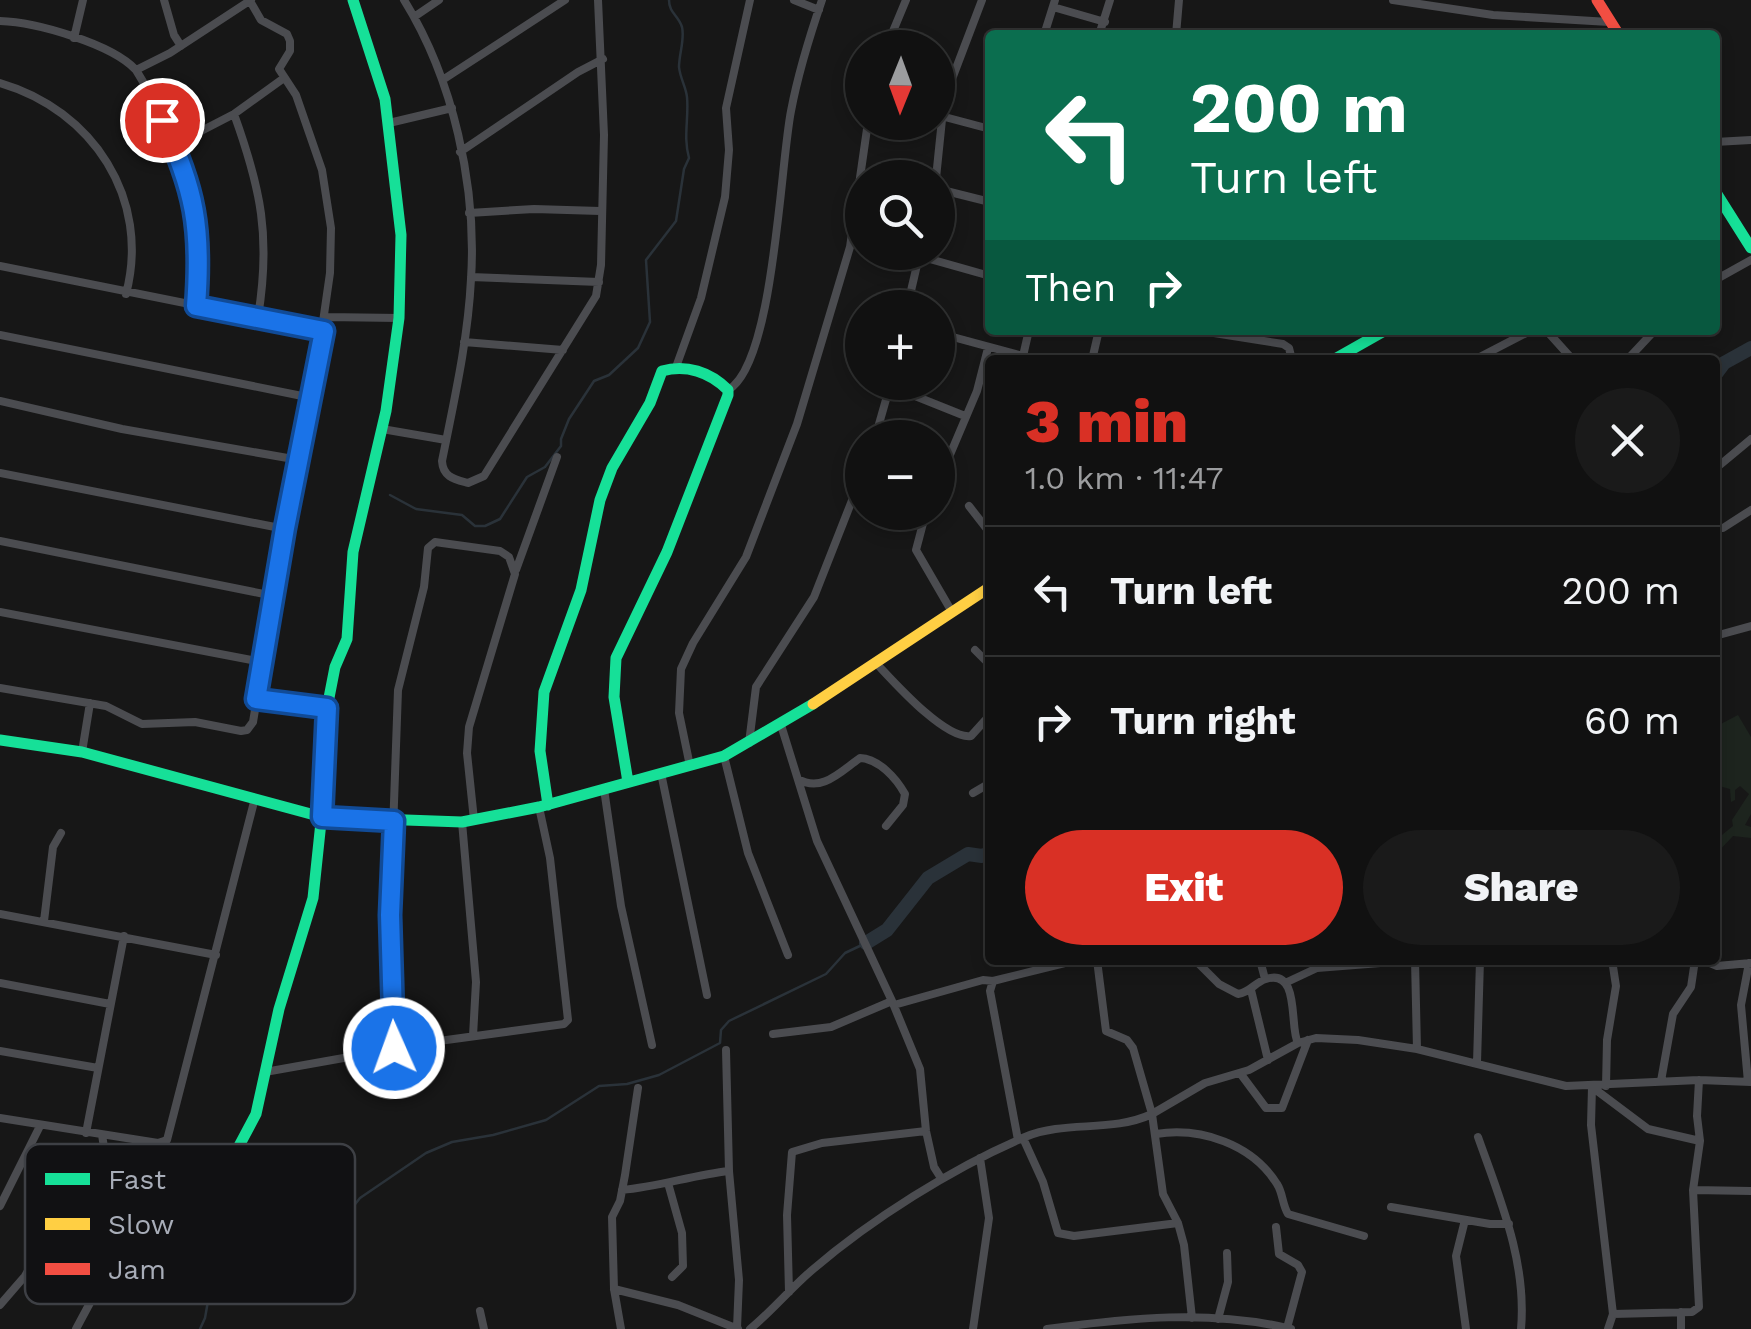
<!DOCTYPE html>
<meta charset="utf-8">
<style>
:root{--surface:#111;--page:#1a1a1a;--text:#f1f3f6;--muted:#9c9d9f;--line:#303131;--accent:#d93025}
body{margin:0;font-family:"Work Sans",sans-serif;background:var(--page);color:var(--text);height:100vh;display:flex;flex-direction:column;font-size:38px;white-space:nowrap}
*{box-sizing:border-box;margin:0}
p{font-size:32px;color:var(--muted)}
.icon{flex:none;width:55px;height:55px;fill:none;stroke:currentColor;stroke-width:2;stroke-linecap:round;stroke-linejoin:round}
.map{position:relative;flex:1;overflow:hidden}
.panel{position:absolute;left:985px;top:355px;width:735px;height:610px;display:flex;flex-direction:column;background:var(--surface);border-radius:10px;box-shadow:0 5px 15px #0003,0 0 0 2px var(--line)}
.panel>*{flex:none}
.guide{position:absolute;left:985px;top:30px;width:735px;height:305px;border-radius:10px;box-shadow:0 5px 15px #0003,0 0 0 2px var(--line);background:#0b6e4f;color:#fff;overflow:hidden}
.needle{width:65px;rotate:181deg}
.fabs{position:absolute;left:845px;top:30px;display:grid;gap:20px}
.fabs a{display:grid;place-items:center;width:110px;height:110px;border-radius:50%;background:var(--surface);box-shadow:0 5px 15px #0003,0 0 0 2px var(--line);font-size:50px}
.pin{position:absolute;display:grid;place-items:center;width:85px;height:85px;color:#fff;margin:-42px;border:5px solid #fff;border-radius:50%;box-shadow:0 2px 10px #0007}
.me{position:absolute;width:110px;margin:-55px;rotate:358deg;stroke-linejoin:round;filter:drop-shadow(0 0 8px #0008)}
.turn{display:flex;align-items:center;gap:35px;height:210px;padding:0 40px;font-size:45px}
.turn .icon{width:130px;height:130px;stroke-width:2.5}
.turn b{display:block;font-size:70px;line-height:85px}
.then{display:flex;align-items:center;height:95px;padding:0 40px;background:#0003;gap:20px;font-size:38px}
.round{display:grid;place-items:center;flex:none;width:105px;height:105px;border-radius:52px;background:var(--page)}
.summary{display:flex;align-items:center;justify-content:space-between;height:170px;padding:0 40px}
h1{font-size:60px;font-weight:800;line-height:75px;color:var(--accent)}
.cta{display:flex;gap:20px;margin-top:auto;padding:20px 40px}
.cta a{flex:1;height:115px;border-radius:60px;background:var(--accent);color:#fff;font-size:40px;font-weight:800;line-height:115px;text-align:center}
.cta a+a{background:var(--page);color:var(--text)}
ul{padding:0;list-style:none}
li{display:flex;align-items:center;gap:30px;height:130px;padding:0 40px;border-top:2px solid var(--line)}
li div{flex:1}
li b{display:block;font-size:38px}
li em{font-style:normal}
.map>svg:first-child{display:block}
.green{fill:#1d241e}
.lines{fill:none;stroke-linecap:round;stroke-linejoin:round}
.stream{stroke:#2a3239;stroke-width:2.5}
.river{stroke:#2a3239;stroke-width:14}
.street{stroke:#4b4c50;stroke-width:8}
.fast{stroke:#16e098;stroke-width:11}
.slow{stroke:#ffcf43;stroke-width:11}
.jam{stroke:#f24e42;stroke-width:11}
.route-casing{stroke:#114b97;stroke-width:25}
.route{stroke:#1a73e8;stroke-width:18}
.key{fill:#111113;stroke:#3e4045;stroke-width:2.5}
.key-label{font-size:28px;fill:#a8adb8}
</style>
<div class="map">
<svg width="1751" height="1329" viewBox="0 0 1751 1329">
<rect width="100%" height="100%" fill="#171717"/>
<!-- green -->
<path class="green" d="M1738,715L1751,737V814L1745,825L1751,827V838L1733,836L1715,855L1717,839L1733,826L1732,820L1749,794L1740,786L1735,790V800L1731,802L1730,789L1715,785V727Z"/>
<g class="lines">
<!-- stream -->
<path class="stream" d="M390,495L416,509L462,515L475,526H485L500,519L527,477L545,467L561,446V439L569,419L594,381L609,375L638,348L650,322L646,260L676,221L684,169L689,158C683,137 689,118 687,97C686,87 680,78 679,67C679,54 685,39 682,27C678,15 669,13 669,0
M200,1329L205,1318L211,1284L237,1259L265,1242L337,1227L360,1198L426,1153L452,1142L493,1135L546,1120L599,1086L627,1084L659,1075L720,1043L721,1030L729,1021L826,974L845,953L864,944"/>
<!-- river -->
<path class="river" d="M1715,375L1724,363L1751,348
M866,943L887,930L928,878L968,854L982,856L990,853"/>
<!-- street -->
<path class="street" d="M164,0L174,35L181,46
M404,0C453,79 477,186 471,279C468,340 454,401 442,461C443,477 454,479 468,483L484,476L596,296L601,265L604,135L598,0
M794,0L819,10
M1393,0L1493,15L1609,22
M1053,7L1105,22
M414,17L439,0
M0,21C36,22 112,44 136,70C168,121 195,183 199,243C201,264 197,285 196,305
M1044,35L1055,0
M1099,35L1110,0
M1176,35L1179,0
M74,38L83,0
M886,48L906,0
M136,70L170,53L251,0
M444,79L565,0
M0,83C93,110 151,199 126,294
M234,114C261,189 271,237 258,317
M941,116L990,129
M389,123L452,108
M1715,142L1751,140
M174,145L234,114L284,78
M460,152L578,72L603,59
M936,178L944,100L982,0
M938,189L990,202
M469,213L534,209L600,211
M919,256L990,276
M0,266L324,331
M471,277L599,282
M1715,280L1751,260
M907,308L920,252
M325,317L399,318
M1195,330L1283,344L1289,348L1292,360
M1546,330L1573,360
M938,333L1038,360
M0,335L312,398
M464,342L563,350
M1023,356L1029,330
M1092,360L1099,330
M1474,360L1532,330
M1627,360L1655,330
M676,367L701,298L725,197L729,150L726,108L750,0
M890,386L965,416
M728,390C774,365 780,166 791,111C798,74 810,35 822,0
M0,401L122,429L299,460
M382,429L446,440
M875,438L891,382
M1715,469L1751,439
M0,473L285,529
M938,483L977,391L988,348
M969,506L990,533
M926,512L916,550L952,612
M1715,528H1723L1751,510
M0,541L274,596
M516,570L557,457
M0,612L262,662
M1715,636L1751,626
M975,650L990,665
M876,663C894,682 945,740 971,736L990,715
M0,688L106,706L142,724L195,722L241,731L247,730L253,722L285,529L312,398L330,273L331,228L322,170L296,95L279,69L290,51V41L287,34L261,20L250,1
M256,699L327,708
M781,725L817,841L892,1001L920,1069L926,1131L934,1167L941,1178
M749,743L756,687L814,597L862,475
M82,752L90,703
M724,756L748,853L788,955
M690,766L679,713L681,669L693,643L746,557L797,424L850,247L868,122
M661,773L707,995
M798,779C822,793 841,771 860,758C879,759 896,778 905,794L903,805L886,826
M604,789L621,906L652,1045
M973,793L990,783
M462,822L476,982L473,1036
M0,914L216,955
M44,921L53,847L61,833
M1195,960L1219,984L1238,994C1251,992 1255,982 1266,979C1301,968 1289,1028 1298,1043
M1260,960L1265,979
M1415,960L1417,1049
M1703,960L1717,966L1751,963
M993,981L990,991L1018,1140
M0,983L110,1004
M1285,983L1317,968L1406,961L1415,964L1420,960
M1251,990L1268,1060
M894,1005L983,980L993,981L1077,960
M773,1034L831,1027L892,1001
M394,1048L390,915L398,690L424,587L428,548L435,542L500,551L509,557L515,574L469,727L467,753L474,820
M726,1050L729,1171L739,1280L737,1328
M0,1051L98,1068
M1477,1063L1480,960
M265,1072L439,1041L564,1024L568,1020L550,858L539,807
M1240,1073L1266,1108H1282L1308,1040
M1661,1081L1673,1014L1691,987L1695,960
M1748,1082L1741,1005L1749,963
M1606,1086L1607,1040L1616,986L1612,960
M1592,1087L1591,1125L1613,1314L1608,1329
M1592,1087L1648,1129L1700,1141
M0,1118L158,1143L167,1140L255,798
M86,1133L124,936
M1156,1134C1201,1127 1252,1144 1277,1184C1283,1193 1282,1204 1288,1214L1364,1236
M1478,1137C1500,1199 1527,1262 1521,1329
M1023,1138L1043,1182L1058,1233L1074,1236L1178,1223
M668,1183L682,1233L683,1266L672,1277
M622,1190C658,1187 693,1175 729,1171
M1693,1190L1751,1191
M0,1206L40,1126
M1391,1207L1490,1224H1509
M1465,1220L1456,1256L1466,1329
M1276,1227L1279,1254L1298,1265L1302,1272L1287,1328
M614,1289L678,1305L738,1329
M789,1292L787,1215L792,1152L822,1143L926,1131
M0,1305L25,1276L45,1241L55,1233L63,1209L84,1193L93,1179L105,1153L102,1135
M480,1311L484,1329
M1681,1312V1329
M1613,1314L1692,1312L1699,1307L1693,1190L1700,1141L1697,1116L1699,1080
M1192,1318L1184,1245L1178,1223L1163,1194L1152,1114L1205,1083L1249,1070L1298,1043L1316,1038L1358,1040L1417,1049L1566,1086L1699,1080L1751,1082
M1218,1319L1228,1282L1227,1253
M76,1329L105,1275L118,1243L152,1200L158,1174V1158L145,1142
M621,1329L614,1289L612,1217L620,1201L625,1175L638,1088
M750,1329C772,1311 790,1289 811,1271C870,1220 954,1167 1025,1137C1066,1120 1111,1133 1152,1114L1133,1048L1127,1040L1106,1031L1097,960
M973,1329L989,1218L980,1158
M1047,1329C1127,1318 1211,1309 1291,1329"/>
<!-- fast -->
<path class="fast" d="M1715,191L1751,248
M1333,360L1386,330
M0,740L82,752L322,817L462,822L539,807L724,756L813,704
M548,805L540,751L544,692L581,590L600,500L612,468L650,403L662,371C686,364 710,372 728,390V395L667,552L616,658L614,697L628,782
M159,1166C180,1177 201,1191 223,1176L256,1114L279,1009L313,898L323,803L327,708L335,667L347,639L353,552L386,411L399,318L401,235L385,99L353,0"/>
<!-- slow -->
<path class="slow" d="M813,704L990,587"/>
<!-- jam -->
<path class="jam" d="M1597,0L1619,35"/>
</g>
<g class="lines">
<defs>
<path id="route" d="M162,120C195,189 202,229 196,306L324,331L285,528L256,699L327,708L322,817L394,821L390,915L394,1048"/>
</defs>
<!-- route casing -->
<use href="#route" class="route-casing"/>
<!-- route -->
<use href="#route" class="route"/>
</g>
<!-- legend -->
<rect x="25" y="1144" width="330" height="160" rx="15" class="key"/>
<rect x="45" y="1173" width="45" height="12" fill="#16e098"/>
<rect x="45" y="1218" width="45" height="12" fill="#ffcf43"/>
<rect x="45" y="1263" width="45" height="12" fill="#f24e42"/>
<g class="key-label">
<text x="108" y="1189">Fast</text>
<text x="108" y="1234">Slow</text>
<text x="108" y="1279">Jam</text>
</g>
</svg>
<div class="fabs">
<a><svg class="needle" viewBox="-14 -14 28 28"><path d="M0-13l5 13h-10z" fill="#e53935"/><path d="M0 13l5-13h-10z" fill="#9c9d9f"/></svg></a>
<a><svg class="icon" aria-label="search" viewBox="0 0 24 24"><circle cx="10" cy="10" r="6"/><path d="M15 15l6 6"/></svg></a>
<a>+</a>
<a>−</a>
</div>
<div class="pin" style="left:162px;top:120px;background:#d93025"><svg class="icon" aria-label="arrive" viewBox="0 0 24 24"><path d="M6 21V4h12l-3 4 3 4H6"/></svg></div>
<svg class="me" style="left:394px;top:1048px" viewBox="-20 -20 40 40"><circle r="17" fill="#1a73e8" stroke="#fff" stroke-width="3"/><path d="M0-11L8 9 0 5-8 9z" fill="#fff"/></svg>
<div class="guide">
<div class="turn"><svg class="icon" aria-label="left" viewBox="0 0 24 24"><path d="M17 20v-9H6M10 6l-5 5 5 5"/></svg><div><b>200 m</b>Turn left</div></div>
<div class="then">Then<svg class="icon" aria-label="right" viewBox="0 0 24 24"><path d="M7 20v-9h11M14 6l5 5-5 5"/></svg></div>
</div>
<section class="panel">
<div class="summary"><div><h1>3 min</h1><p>1.0 km · 11:47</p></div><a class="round"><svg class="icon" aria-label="close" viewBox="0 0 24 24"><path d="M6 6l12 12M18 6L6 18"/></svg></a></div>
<ul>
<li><svg class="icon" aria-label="left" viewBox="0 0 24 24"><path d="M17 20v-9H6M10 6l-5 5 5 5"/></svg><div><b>Turn left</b></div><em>200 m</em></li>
<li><svg class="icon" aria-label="right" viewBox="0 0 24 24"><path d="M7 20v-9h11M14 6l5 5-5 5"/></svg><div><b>Turn right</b></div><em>60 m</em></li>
</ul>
<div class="cta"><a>Exit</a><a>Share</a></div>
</section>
</div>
